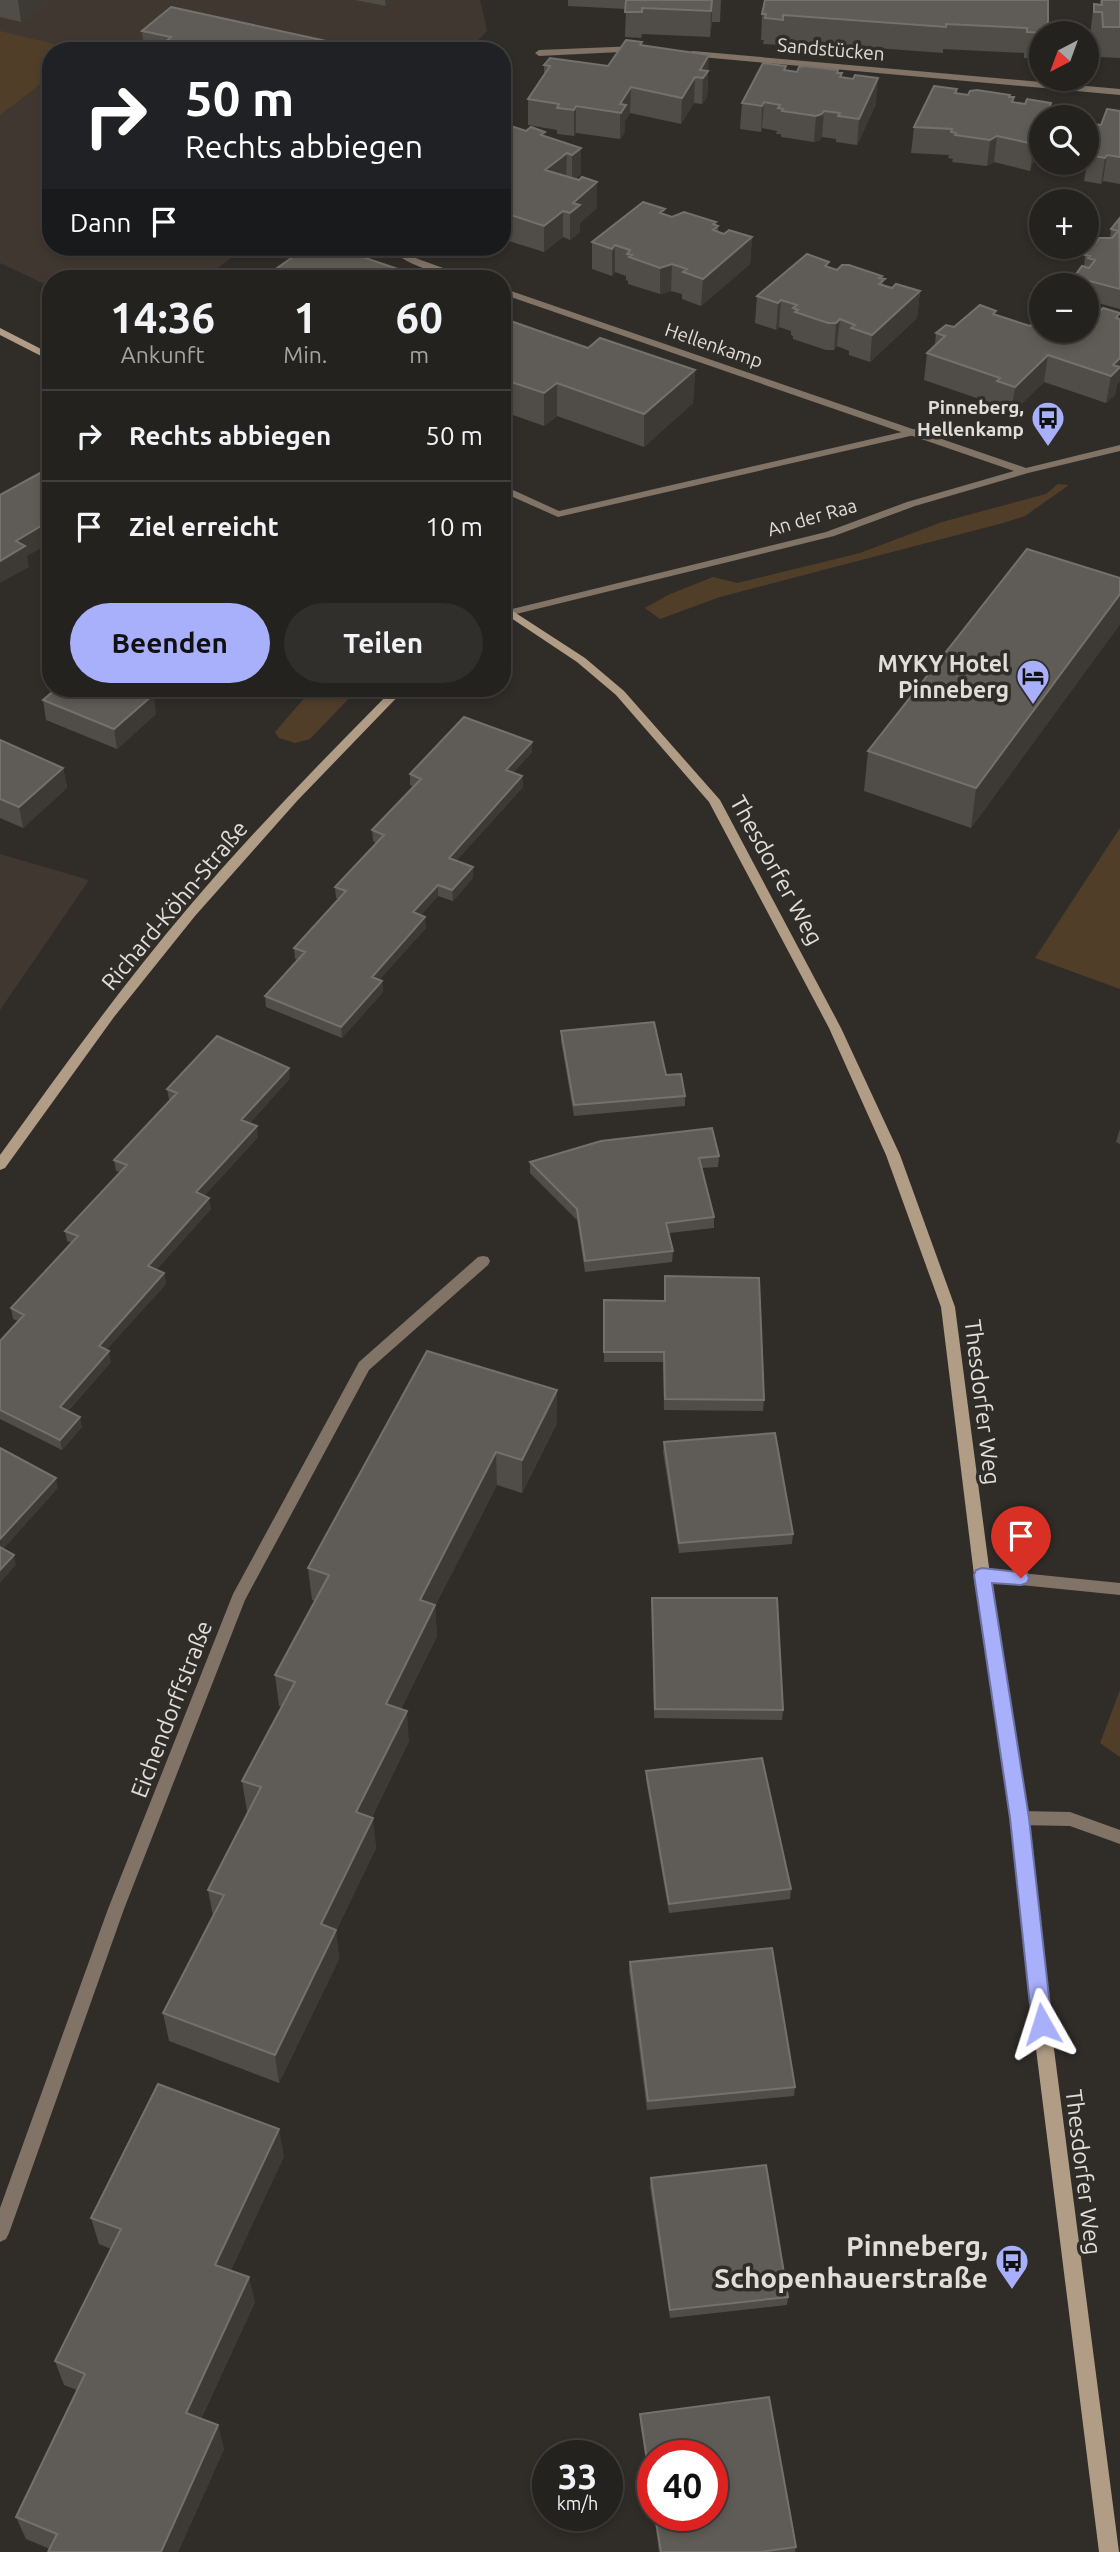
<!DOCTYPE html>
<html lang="de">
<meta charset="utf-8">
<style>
:root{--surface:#24221f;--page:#302f2c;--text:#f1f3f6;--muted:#a3a4a4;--line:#413f3d;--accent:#a8b0fc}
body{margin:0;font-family:Ubuntu,sans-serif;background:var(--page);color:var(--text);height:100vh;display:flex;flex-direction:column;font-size:26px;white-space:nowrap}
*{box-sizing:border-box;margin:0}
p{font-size:23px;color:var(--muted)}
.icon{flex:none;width:38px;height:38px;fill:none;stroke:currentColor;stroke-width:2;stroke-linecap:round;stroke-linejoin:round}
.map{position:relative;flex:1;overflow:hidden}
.sheet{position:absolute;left:42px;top:270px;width:469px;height:427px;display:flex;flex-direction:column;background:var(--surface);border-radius:28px;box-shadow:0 4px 10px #0003,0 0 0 2px var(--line)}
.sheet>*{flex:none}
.top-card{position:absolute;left:42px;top:42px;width:469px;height:214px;border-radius:28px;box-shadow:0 4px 10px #0003,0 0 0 2px var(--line);background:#202124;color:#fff;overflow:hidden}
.needle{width:46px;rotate:221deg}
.buttons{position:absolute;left:1029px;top:21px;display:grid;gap:14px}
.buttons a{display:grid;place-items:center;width:70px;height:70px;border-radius:50%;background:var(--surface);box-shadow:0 4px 10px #0003,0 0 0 2px var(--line);font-size:35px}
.speed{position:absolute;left:532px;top:2440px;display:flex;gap:14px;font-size:35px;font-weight:700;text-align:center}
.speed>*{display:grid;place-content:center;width:91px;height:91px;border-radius:50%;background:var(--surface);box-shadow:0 4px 10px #0003,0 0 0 2px var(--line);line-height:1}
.speed small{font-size:18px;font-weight:400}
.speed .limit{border:10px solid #d22;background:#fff;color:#111}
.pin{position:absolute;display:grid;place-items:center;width:60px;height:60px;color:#fff;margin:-72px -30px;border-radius:50% 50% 50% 0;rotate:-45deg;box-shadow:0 0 7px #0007}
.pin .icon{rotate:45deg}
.me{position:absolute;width:77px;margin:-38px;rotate:354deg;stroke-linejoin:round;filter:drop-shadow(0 0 5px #0008)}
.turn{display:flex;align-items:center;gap:24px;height:147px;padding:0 28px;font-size:32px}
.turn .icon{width:91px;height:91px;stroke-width:2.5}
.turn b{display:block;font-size:49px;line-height:60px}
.then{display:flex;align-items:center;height:66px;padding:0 28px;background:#0003;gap:14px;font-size:26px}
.eta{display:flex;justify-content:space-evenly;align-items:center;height:119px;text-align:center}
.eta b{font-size:42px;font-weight:700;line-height:49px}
.primary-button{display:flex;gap:14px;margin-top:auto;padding:14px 28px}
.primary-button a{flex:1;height:80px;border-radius:42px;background:var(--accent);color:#111;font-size:28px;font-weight:700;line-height:80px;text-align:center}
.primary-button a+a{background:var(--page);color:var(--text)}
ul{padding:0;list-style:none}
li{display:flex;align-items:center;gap:21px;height:91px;padding:0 28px;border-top:2px solid var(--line)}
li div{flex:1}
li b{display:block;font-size:26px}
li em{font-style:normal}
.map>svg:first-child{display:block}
.built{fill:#403830}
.green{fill:#503e29}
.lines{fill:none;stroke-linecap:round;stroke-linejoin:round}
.lane{fill:#817466;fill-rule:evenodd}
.street{fill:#817466;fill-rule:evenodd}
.secondary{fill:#b19c85;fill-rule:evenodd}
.wall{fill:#504c47}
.shaded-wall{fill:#3d3934}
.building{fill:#5f5c57;stroke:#74706c;stroke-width:2}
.route{fill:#a8b0fc;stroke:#6d72a4;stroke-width:2}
.labels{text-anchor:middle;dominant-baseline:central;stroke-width:7;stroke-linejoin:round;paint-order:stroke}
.far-street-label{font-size:19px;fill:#e0dddb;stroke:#302d29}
.far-poi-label{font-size:19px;font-weight:bold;fill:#e0dddb;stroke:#302d29;text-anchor:end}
.poi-label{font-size:23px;font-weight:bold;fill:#e0dddb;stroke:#302d29;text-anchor:end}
.street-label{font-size:23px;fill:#e0dddb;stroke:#302d29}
.near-poi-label{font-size:28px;font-weight:bold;fill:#e0dddb;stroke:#302d29;text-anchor:end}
</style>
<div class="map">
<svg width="1120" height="2552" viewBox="0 0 1120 2552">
<rect width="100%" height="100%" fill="#302d29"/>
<!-- built -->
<path class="built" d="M0,0H480L487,31L467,51H51V247H245L205,278H51V287L0,263Z
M0,854L89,880L0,1010Z"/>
<!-- green -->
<path class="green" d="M0,31L82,51H51V76L0,115Z
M1058,484L1069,485L1025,516L1003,523L720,597L660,619L645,608L668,595L713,577L737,583L860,553L942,522L1046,494Z
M313,688H359L310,739L295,743L279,738L275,732Z
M1120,828V989L1035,958Z
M1120,1690V1757L1100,1743Z"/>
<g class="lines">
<!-- lane -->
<path class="lane" d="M915,429L920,432L919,434L558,517L502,492V485L559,511Z
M982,1569L1120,1583V1595L982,1581L977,1579L974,1575L977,1571Z"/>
<!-- street -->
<path class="street" d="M638,46L641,47V51L539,56L535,53L539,50Z
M693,51L1120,89V95L690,56V52Z
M387,247H397L407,255L471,278C448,279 403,264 387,247Z
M502,288L1026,468L1120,445V451L1028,473L915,506L834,536L512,615L508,614V610L826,532L907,502L1014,471L502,294Z
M483,1256L488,1257L490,1261L488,1265L369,1370L245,1600L124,1909L9,2233L6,2239L0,2242V2208L108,1909L233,1594L359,1362L478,1257Z
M1019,1811L1070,1812L1120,1830V1844L1070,1826L1019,1825L1013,1823L1011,1818L1013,1813Z"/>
<!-- secondary -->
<path class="secondary" d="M0,328L51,354V361L0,335Z
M502,604L585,658L624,691L720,800L841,1028L900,1155L955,1307L990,1575L1027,1818L1054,2049L1119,2552H1099L1036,2049L1011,1818L974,1575L941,1307L886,1155L829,1028L709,802L616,695L577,662L502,612Z
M394,688H406L297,801L195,916L114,1017L5,1168L0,1170V1155C60,1072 120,988 187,909C252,832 323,760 394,688Z"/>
</g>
<!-- wall -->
<path class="wall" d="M0,0H50L21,22L0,17Z
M355,0H393L386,6Z
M568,0H721L720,22H712L710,37L642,34L641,38L625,37L626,9L568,6Z
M1100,0H1120V58L1098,57V43L1089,42L1094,4H1100Z
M762,14L1048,29V33H1041V59L1024,58V53L943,49V53L782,41L781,45L763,44L764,40H761Z
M142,31L372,51L162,45L143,40Z
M642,45L708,81L707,97L702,104L694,103L681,124L630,113L625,121V132L620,139L576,133L574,136L557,134V130L528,125V99L544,75V65L608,66Z
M786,66V70L797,72L842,73V78L876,104L857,145L836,142V139L822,137L820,140L814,142L781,137V134H776L777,131L762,128L761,132L740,129L742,103Z
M957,89V94L968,95H1010V97L1014,102L1025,104L1051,103L1030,171L994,162L987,166L952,162L953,159L948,158L949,155L911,153L914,127Z
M1120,111V184L1103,181L1101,184L1084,181L1088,158H1087V144L1089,132Z
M502,123L581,148V174L575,179L597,182V208L580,223V232L570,240L563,237L544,252L502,239Z
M665,215L718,226V232L724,234L752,237L750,264L701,306L682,299V294L671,291L660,294L628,284V281L626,280V276L615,272L612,276L592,269V242Z
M1120,219V309L1087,300V285H1073L1074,277L1084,267L1085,255L1110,238L1111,229Z
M829,267L837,270L881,278L884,286L892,288L920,291L917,318L870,362L849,355V351L837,346L834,350H826L793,339V336L791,335V331L779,327L776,330L755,323L757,296Z
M996,311L995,314L1030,326L1120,319V381L1117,384L1115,395L1106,403L1044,382L1011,414L994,408V404L924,380L927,353L935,345L936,333Z
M502,318L588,348L695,370L693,403L644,447L557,416L544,426L502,411Z
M1120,578V624L971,828L864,791L868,751Z
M43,700L156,714L117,749L46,720Z
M0,740L63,768L67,788L23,828L0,818Z
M532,752L513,773L522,776L523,787L456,861L473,878L453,901L438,896L421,915L426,928L379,980L382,981L383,992L342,1038L266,1007L265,996L298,960L295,959L294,948L339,899L336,898L335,887L376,843L373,841L372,830L414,787L410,785V774Z
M561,1031L666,1075L685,1096V1106L574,1116L561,1041Z
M290,1078L250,1123L258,1137L204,1196L211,1209L156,1270L164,1273L166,1284L106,1350L111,1362L68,1411L82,1427L62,1450L0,1419V1341L18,1321L13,1319L11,1308L72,1243L67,1241L65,1231L120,1172L116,1171L114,1160L171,1100L169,1099L167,1089Z
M1120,1129V1144L1116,1142Z
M719,1156L718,1167L702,1168L714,1217V1228L669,1233L673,1251L672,1262L585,1272L577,1220L530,1173V1162Z
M665,1276L764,1400L763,1411L664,1410L663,1362H604V1300L665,1301Z
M557,1390V1423L522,1493L497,1485L435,1606L437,1636L401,1709L409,1741L372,1817L376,1848L336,1931L339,1959L279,2083L169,2041L163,2013L213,1916L208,1890L249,1811H247L242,1781L282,1707L279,1706L275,1675L315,1601L312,1600L308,1568Z
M664,1442L793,1534L792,1544L679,1553L663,1452Z
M652,1598L783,1710L782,1720L654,1718Z
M646,1771L791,1889L790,1899L669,1913L646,1780Z
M630,1962L795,2087L794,2096L647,2110L629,1971Z
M284,2156L231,2270L255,2302L201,2419L224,2449L178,2552H48L50,2549L26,2539L16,2517L77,2390L64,2385L55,2361L111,2249L99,2244L91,2218Z
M651,2178L788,2297L787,2305L670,2318L650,2187Z
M640,2414L796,2547L795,2552H659L654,2515H712L653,2455V2509L640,2422Z"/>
<!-- shaded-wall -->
<path class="shaded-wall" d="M18,0H50L21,22Z
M385,0H393L386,6Z
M712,0V22L710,37L711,11Z
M709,55L707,97L702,104L703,78L700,70Z
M695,77L694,103L681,124L682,98Z
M878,78L876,104L857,145L859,119Z
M631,87L630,113L625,121V132L620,139V104Z
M764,102L762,128L761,132L762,106Z
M1051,103L1049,117H1045Z
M576,106V133L574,136V110Z
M824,111L822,137L820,140L814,142L816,116Z
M1041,127V144L1030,171L1034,144Z
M997,136L994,162L987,166L990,140Z
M581,148V174L572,181V155Z
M567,153L566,180L545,170Z
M1107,155L1103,181L1101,184L1105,158Z
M597,182V208L580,223V232L570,240V213L573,203Z
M563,211V237L544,252V226Z
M752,237L750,264L701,306L703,279Z
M615,245V272L612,276V249Z
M672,264L671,291L660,294V268Z
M407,272V278H399Z
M920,291L917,318L870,362L872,335Z
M781,300L779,327L776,330L778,303Z
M840,319L837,346L834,350L836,323Z
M1048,355L1044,382L1011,414L1015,387Z
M1120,358V381L1117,384L1115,395L1106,403L1113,365Z
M695,370L693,403L644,447V414Z
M557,383V416L544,426V393Z
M51,520V543L27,556L29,567L0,583V561L16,541Z
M1120,594V624L971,828L976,788Z
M154,694L156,714L117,749L114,729Z
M532,742V752L506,781V770Z
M63,768L67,788L23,828L19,807Z
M522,776L523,787L449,869V858Z
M473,867V878L453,901L452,890Z
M438,885V896L414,923L413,912Z
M425,917L426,928L373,987L372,977Z
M382,981L383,992L342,1038L341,1027Z
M289,1068L290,1078L243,1131L241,1120Z
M257,1126L258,1137L198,1203L196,1192Z
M209,1198L211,1209L150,1277L148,1266Z
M164,1273L166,1284L101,1356L99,1346Z
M109,1351L111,1362L62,1417L60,1407Z
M557,1390V1423L522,1493V1460Z
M80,1417L82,1427L62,1450L60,1440Z
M496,1452L497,1485L435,1606L437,1636L388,1735L386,1704L420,1600Z
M56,1478L58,1488L0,1553V1539Z
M14,1555L16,1565L0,1583V1570Z
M407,1711L409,1741L360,1841L356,1812Z
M373,1818L376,1848L336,1931L339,1959L279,2083L275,2055L321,1924Z
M279,2129L284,2156L222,2290L215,2265Z
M249,2277L255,2302L193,2436L186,2413Z
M218,2425L224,2449L178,2552H161Z"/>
<!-- building -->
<path class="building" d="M626,0H712L711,11L642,8V12H625Z
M765,0H1048V29H1045V33L1027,32V28L946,24V27L783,15V20L765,18L766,14H762Z
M1102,0H1120V27H1103L1102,12H1094V4L1102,5Z
M171,7L372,51H155L171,37L142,31Z
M626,40L642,42L640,45L709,55L700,70L708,71L703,78L695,77L682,98L631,87L620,104L626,105L621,113L576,106L574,110L557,108L559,104L528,99L550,66L544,65L550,58L608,66Z
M763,63L786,66L784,70L797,72L799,67L805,66L838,70L837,73H842L840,77L853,79L855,75L878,78L859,119L838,116L840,113L824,111L822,114L816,116L782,111L783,109L778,108L780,105L764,102L762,106L742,103Z
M934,86L957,89L955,93L968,95L970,91L977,90L1010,95L1009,97H1014L1012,102L1025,104L1027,99L1051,103L1045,117H1041V127L1034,144L997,136L990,140L955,135L956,133L951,132L952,129L914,127Z
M1107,109L1120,111V157L1107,155L1105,158L1088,155L1097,133L1089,132L1092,124L1101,125Z
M502,123L526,131L531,127L545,132L541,135L581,148L572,155L567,153L545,170L579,180L582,177L597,182L573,203L580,205L570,213L563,211L544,226L502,212Z
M643,202L665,209L660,213L672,217L684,212L716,222L713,224L718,226L713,230L724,234L729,230L752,237L703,279L683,272L687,269L672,264L660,268L629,257L632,255L627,254L630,250L615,245L612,249L592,242Z
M1119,219L1120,289L1074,277L1082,266L1089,268L1095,260L1088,258L1090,256L1085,255L1099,238H1112L1118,231L1111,229Z
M307,247H333L407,272L399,278H263Z
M807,254L829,262L825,266L837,270L842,265H849L882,276L879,278L885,279L879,284L892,288L896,284L920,291L872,335L851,328L855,325L840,319L836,323H828L795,312L798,310L793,308L797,305L781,300L778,303L757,296Z
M980,305L996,311L993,314L1030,326L1041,316V331H1087V308L1099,312L1103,308L1120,313L1116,318L1120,319V358L1113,365L1120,367L1111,376L1048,355L1015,387L997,381L1000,378L927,353L945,336L936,333L946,325L954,327Z
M502,318L588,348L600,338L695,370L644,414L557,383L544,393L502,379Z
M51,467V520L16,541L25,546L0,561V495Z
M1027,549L1120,578V594L976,788L868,751Z
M57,688H138L154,694L114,729L43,700Z
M464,717L532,742L506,770L522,776L449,858L473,867L452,890L438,885L413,912L425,917L372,977L382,981L341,1027L265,996L305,952L294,948L346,891L335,887L384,835L372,830L421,779L410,774Z
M0,740L63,768L19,807L0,799Z
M654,1022L666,1075L681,1074L685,1096L574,1105L561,1031Z
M217,1036L289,1068L241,1120L257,1126L196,1192L209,1198L148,1266L164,1273L99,1346L109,1351L60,1407L80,1417L60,1440L0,1410V1341L24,1315L11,1308L78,1236L65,1231L127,1165L114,1160L177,1093L167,1089Z
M712,1128L719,1156L699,1158L714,1217L666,1223L673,1251L585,1261L577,1209L530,1162L601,1141Z
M665,1276L759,1278L764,1400L665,1399L664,1352H604V1300L665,1301Z
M427,1351L557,1390L522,1460L496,1452L420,1600L435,1605L386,1704L407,1711L356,1812L373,1818L321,1924L336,1930L275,2055L163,2013L224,1895L208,1890L261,1787L242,1781L295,1682L275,1675L329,1575L308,1568Z
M775,1433L793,1534L679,1543L664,1442Z
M0,1448L56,1478L0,1539Z
M0,1547L14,1555L0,1570Z
M652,1598H777L783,1710L655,1709Z
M762,1758L791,1889L669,1904L646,1771Z
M772,1948L795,2087L648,2101L630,1962Z
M158,2084L279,2129L215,2265L249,2277L186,2413L218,2425L161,2552H48L57,2534L16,2517L85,2374L55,2361L121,2229L91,2218Z
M766,2165L788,2297L670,2310L651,2178Z
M769,2397L796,2547L760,2552H661L655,2515H712V2455H653V2498L640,2414Z"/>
<!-- route -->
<path class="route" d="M982,1568L1027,1573L1029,1578L1027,1583L1021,1585L992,1583L1029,1818L1052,2024L1049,2030L1042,2033L1035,2030L1032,2024L1010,1818L974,1575L976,1570Z"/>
<!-- icons -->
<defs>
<symbol id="bus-pin" viewBox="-11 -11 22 30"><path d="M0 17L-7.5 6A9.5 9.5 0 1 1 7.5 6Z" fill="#a8b0fc" stroke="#302d29"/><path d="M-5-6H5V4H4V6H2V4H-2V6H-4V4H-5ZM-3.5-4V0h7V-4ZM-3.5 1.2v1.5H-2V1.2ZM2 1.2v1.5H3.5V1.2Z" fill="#111"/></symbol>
<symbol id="hotel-pin" viewBox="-11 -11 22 30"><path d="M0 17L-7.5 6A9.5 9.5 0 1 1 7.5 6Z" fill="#a8b0fc" stroke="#302d29"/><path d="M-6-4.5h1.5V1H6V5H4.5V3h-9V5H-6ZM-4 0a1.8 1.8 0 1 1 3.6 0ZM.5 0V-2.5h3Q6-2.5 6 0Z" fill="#111"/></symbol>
</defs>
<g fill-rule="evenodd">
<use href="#bus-pin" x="1029" y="399" width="38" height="52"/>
<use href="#hotel-pin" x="1014" y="657" width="38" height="52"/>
<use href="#bus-pin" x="993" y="2242" width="38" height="52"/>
</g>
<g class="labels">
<!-- far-street labels -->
<g class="far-street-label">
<text transform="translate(831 49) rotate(5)">Sandstücken</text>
<text transform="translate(714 345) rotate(19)">Hellenkamp</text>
<text transform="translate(812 517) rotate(-16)">An der Raa</text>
</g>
<!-- far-poi labels -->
<g class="far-poi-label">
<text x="1024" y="407">Pinneberg,<tspan x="1024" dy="22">Hellenkamp</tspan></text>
</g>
<!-- poi labels -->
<g class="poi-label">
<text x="1009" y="663">MYKY Hotel<tspan x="1009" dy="26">Pinneberg</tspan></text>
</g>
<!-- street labels -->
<g class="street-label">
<text transform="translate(777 870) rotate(61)">Thesdorfer Weg</text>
<text transform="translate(174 905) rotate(-50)">Richard-Köhn-Straße</text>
<text transform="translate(983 1402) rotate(83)">Thesdorfer Weg</text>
<text transform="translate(171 1709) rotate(-69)">Eichendorffstraße</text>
<text transform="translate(1084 2172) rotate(83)">Thesdorfer Weg</text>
</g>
<!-- near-poi labels -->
<g class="near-poi-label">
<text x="988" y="2245">Pinneberg,<tspan x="988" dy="32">Schopenhauerstraße</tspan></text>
</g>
</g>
</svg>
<div class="buttons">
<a><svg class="needle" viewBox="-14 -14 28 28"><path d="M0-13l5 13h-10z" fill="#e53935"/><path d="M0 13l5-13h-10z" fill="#a3a4a4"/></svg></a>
<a><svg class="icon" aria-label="search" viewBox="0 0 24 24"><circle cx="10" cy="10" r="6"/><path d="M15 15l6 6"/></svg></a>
<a>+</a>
<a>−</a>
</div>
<div class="speed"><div>33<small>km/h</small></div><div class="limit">40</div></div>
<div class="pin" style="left:1021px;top:1578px;background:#d93025"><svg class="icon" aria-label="arrive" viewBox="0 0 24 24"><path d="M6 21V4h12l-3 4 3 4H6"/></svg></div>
<svg class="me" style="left:1042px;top:2024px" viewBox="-20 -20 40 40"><path d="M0-17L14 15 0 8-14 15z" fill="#a8b0fc" stroke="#fff" stroke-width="4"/></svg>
<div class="top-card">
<div class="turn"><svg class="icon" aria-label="right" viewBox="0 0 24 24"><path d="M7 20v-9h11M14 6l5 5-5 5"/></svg><div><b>50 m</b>Rechts abbiegen</div></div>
<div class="then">Dann<svg class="icon" aria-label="arrive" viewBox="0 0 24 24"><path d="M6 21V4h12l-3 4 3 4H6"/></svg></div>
</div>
<section class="sheet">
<div class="eta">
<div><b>14:36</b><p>Ankunft</p></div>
<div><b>1</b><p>Min.</p></div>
<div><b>60</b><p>m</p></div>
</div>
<ul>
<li><svg class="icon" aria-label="right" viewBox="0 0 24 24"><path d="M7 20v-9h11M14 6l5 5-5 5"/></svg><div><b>Rechts abbiegen</b></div><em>50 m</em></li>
<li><svg class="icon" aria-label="arrive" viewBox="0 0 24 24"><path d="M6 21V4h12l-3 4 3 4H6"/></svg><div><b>Ziel erreicht</b></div><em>10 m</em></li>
</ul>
<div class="primary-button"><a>Beenden</a><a>Teilen</a></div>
</section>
</div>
